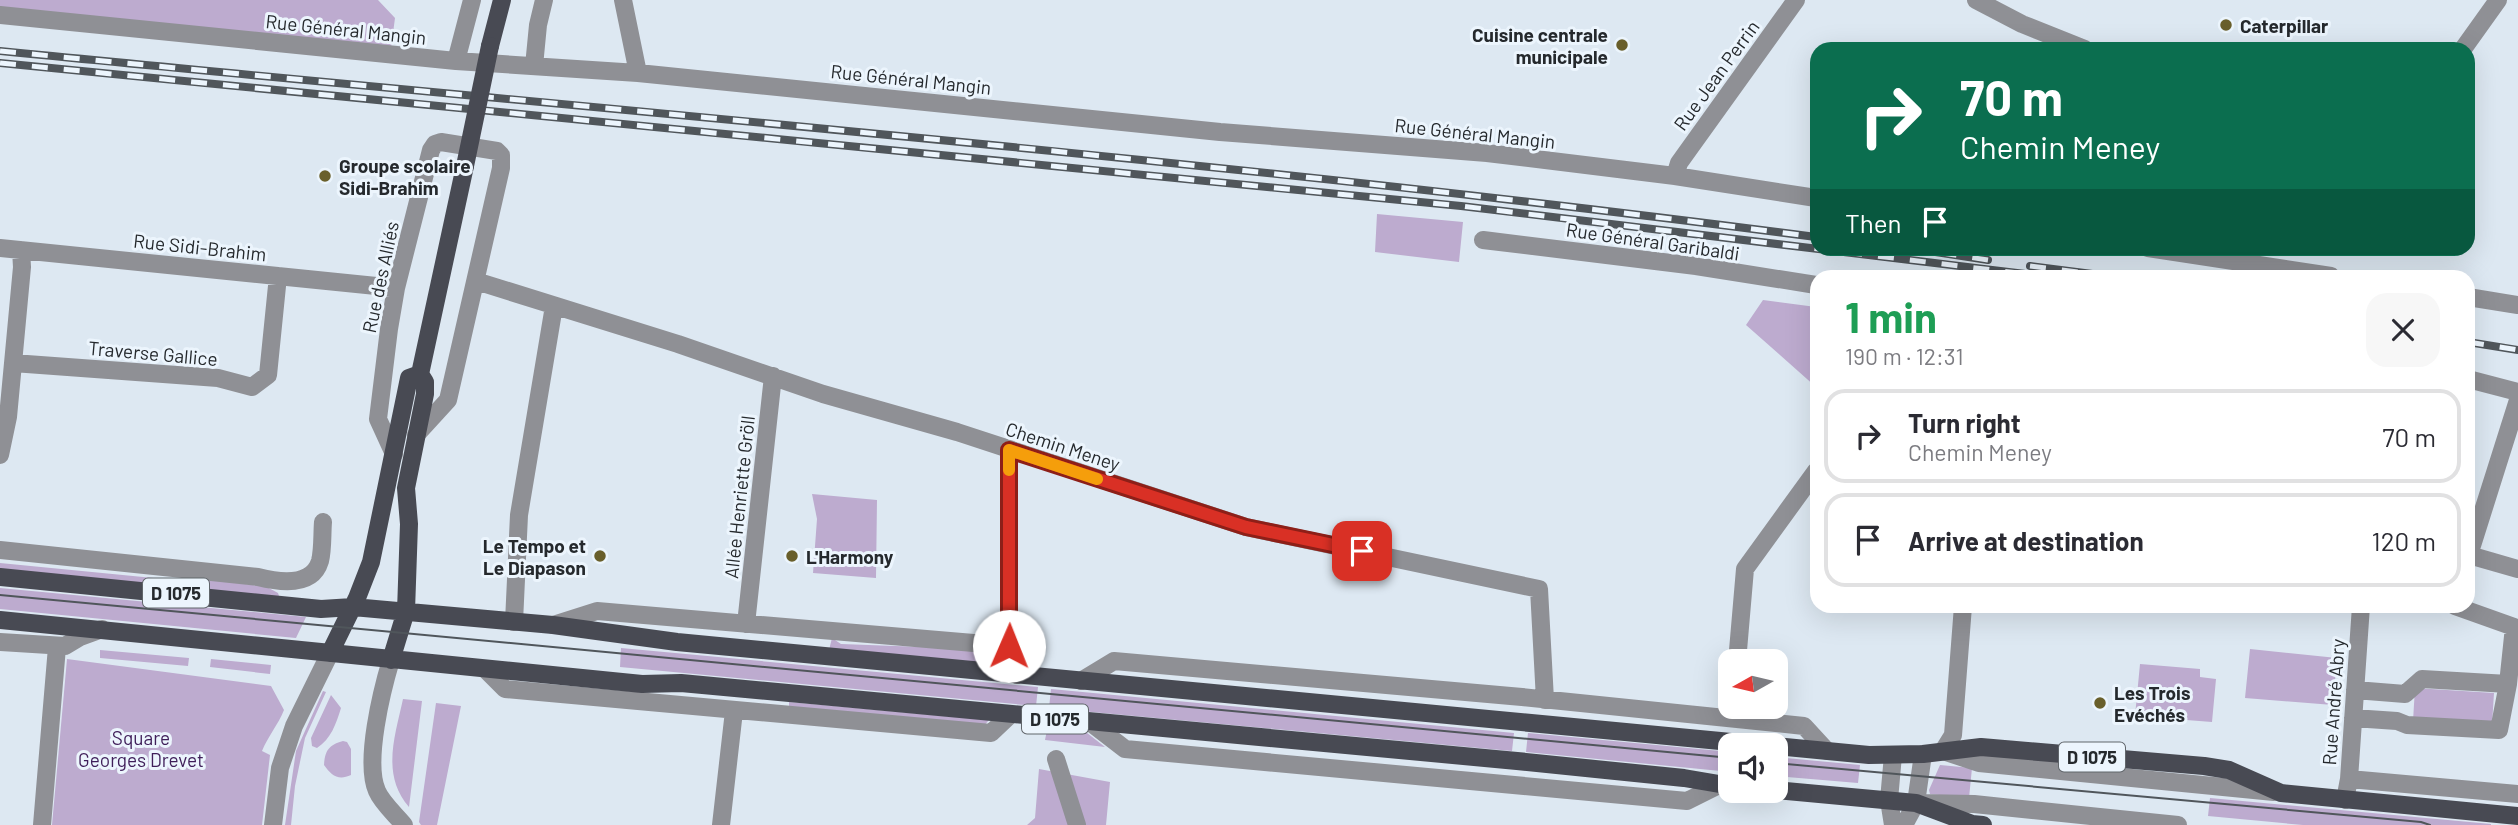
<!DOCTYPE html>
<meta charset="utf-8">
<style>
:root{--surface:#fff;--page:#f7f7f7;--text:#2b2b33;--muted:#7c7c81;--line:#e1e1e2}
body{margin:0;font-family:Barlow,sans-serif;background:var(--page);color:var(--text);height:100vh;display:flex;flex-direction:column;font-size:26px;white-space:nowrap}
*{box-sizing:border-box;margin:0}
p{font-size:23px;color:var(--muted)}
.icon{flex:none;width:38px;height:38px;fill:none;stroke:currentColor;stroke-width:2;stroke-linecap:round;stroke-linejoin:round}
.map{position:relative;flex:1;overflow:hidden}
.details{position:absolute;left:1810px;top:270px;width:665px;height:343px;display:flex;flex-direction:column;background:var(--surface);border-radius:21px;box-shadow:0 7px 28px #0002}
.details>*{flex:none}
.guide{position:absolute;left:1810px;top:42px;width:665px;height:214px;border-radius:21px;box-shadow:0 7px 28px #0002;background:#0b6e4f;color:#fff;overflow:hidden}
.needle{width:46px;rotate:262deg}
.tools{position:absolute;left:1718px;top:649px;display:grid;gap:14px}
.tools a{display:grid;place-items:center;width:70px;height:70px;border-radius:14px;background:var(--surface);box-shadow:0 7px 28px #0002;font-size:35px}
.pin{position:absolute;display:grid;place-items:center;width:60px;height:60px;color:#fff;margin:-30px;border-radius:14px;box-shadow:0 4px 10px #0006}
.me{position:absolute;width:77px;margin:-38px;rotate:1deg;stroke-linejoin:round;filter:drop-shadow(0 0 5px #0008)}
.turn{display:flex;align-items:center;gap:24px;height:147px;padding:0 35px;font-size:32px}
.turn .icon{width:91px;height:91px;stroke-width:2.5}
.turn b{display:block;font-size:49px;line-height:60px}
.then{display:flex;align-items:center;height:66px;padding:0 35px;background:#0003;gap:14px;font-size:26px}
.round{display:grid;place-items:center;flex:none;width:74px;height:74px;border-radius:21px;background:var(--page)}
.headline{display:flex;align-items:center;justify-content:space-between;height:119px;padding:0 35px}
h1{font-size:42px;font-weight:700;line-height:52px;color:#1e9e55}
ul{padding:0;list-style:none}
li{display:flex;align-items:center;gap:21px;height:94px;margin:0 14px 10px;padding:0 21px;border:4px solid var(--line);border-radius:21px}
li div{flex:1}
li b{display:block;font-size:26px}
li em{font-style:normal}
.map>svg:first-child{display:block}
.green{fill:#bdabcf}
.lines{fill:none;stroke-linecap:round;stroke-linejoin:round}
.minor{stroke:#8f9095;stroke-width:18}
.major{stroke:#484a53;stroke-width:18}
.tram{stroke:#50565b;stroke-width:2}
.rail-casing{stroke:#50565b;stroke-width:8}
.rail{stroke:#ecf5fd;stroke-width:5;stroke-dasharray:16;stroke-linecap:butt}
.major-bridge{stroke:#484a53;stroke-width:18}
.route-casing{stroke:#8d1f18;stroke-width:18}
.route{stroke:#d93025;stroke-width:12}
.slow{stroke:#f59e0b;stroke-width:12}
.poi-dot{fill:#695f2b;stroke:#ecf5fd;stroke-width:2.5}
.labels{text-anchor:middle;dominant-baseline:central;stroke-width:6;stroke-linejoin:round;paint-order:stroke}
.shield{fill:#ecf5fd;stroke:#61666b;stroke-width:2}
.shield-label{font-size:18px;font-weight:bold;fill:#25292d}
.poi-label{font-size:19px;font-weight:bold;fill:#25292d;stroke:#ecf5fd;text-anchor:start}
.street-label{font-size:19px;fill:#25292d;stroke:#ecf5fd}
.park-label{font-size:19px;fill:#3f1e59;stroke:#ecf5fd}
</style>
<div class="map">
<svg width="2518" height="825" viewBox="0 0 2518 825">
<rect width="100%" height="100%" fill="#dde8f2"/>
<!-- green -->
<path class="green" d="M0,0H378L395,18L391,48L0,7Z
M1377,214L1463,222L1459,262L1375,252Z
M1763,300L1816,307V387L1746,325Z
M812,494L877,500L876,578L813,573L817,519Z
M0,563L184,581L189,576L267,587L278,593L280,599L0,573Z
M0,588L306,617L296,638L0,609Z
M832,638L841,644L977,649L996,655L1004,667L829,650Z
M621,648L1038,687L1036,706L620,667Z
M2250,649L2337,658L2333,705L2245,698Z
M100,650L189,658L188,666L100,658Z
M67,659L271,686L284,710C278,725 268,736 262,751L270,755L262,825H52Z
M211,659L271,665L270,674L210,667Z
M2140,664L2200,669V677L2216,679L2212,722L2135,716Z
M2415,688L2494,693L2492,725L2413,721Z
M1051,689L1514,733L1512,751L1049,708Z
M323,691L326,692L305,738L295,786L291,825H285L296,751Z
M331,695L341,708C336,724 331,739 317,748L312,746L311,738Z
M403,699L422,701L409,807C381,775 395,736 403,699Z
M789,702L989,720L982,728L789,707Z
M436,703L461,706L437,825H421L419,822Z
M1048,725L1082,729L1105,747L1045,740Z
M1528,733L1731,752V772L1526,752Z
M343,741L347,742L351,749V775C338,781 331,775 324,765C325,750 329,745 343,741Z
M1776,757L1860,765L1858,783L1776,776Z
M1940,765L1972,768L1969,798L1930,794L1929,790Z
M1039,769L1110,782L1106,825H1027L1035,818Z
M2210,798L2491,824V825H2303L2208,816Z"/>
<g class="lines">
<!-- minor -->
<path class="minor" d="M623,0L638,73
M1976,0L2022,24L2085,49
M0,15L456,61L638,73L1220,132L1487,153L1675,176L1816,198
M2463,49L2498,0
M456,61L472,0
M534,66L538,25L544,0
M1675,176L1679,163L1796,0
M1483,240L1696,266L1816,285
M0,248L396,288
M2148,248L2331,276
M476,281L678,344L823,394L957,432L1246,527L1539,589L1545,700
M2468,297L2518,305
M13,363L218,378L252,387L268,375L278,276
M2468,379L2518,392
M2518,400L2469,555L2518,569
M1009,450V646L1017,675
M394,454L378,419L389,329L396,288L431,150L435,144L441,142L497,151L501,155V168L448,400L416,435
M0,455L8,417L22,267L21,250
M0,550L258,577C278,582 312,588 320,561C323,549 322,534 323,522
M1963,606L1953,735L1943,751L1979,763L2274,792
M2455,606L2514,627L2508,684
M514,622L519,515L554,306
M746,624L773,376
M553,625L597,611L1009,646
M0,642L65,646L80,637L102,629
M391,660C382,690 364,762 377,791C382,803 396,815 404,825
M1737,662L1745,569L1816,471
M485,669L505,689L991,733L1010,715
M1081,681L1114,661L1522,697L1804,726L1827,751
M2353,718L2397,721L2407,725L2499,730L2508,684L2422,679L2405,694L2355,690
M1090,722L1125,749L1687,801L1719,785
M1893,755L1889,800L1893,825
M1056,759L1077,825
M2349,779L2518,794
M2345,800L2349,779L2361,606
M1919,803L1974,804L2178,825
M42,825L57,647
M273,825L280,768L294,726L330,653
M721,825L734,711
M1904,825L1916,803L1923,754"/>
<!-- major -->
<path class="major" d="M490,46L502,0
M0,577L321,609L353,607L553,625L677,642L1773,746
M0,620L642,684L681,683L1517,761L1684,778L1731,786
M330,653L357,598L371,562L409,378L420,374
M391,660L406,611L409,524L406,488L425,394V382L420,374L465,166
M1776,746L1869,755L1923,754L1981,747L2204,766L2229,770L2281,793L2518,816
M1776,790L1916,803L1972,824L1983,825"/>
<!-- tram -->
<path class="tram" d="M0,595L1731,758
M1776,763L2421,822L2430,825"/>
<defs>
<path id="rail" d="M0,51C606,110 1213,159 1816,237
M0,63L1461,206L2043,276
M1909,248L1988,260
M2030,266L2108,276
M2468,342L2518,350"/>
</defs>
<!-- rail casing -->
<use href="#rail" class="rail-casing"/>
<!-- rail -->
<use href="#rail" class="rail"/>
<!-- major-bridge -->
<path class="major-bridge" d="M465,166L490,46"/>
</g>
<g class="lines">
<defs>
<path id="route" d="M1009,646V450L1246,527L1362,551"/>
</defs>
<!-- route casing -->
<use href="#route" class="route-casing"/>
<!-- route -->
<use href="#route" class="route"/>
<!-- slow -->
<path class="slow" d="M1009,470V450L1097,479"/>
</g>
<!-- markers -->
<g class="poi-dot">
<circle cx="2226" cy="25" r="7"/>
<circle cx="1622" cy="45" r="7"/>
<circle cx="325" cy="176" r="7"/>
<circle cx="600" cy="556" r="7"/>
<circle cx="792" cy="556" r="7"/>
<circle cx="2100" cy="703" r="7"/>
</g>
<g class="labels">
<!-- shield labels -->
<g class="shield">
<rect x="143" y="578.5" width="66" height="29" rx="5"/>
<rect x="1022" y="704.5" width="66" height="29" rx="5"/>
<rect x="2059" y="742.5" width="66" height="29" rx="5"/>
</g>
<g class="shield-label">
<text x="176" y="593">D 1075</text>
<text x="1055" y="719">D 1075</text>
<text x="2092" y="757">D 1075</text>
</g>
<!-- poi labels -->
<g class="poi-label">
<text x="2240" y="25">Caterpillar</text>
<text x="1608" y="34" text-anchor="end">Cuisine centrale<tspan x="1608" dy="22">municipale</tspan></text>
<text x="339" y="165">Groupe scolaire<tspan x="339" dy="22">Sidi-Brahim</tspan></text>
<text x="586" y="545" text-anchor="end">Le Tempo et<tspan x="586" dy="22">Le Diapason</tspan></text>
<text x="806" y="556">L'Harmony</text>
<text x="2114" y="692">Les Trois<tspan x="2114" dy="22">Evéchés</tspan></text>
</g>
<!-- street labels -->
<g class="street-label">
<text transform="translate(346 29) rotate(6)">Rue Général Mangin</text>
<text transform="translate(1716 75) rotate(-54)">Rue Jean Perrin</text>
<text transform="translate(911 79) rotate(6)">Rue Général Mangin</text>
<text transform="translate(1475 133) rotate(6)">Rue Général Mangin</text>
<text transform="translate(1653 241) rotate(8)">Rue Général Garibaldi</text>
<text transform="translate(200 247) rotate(6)">Rue Sidi-Brahim</text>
<text transform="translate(380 277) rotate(-78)">Rue des Alliés</text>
<text transform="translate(153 353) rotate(5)">Traverse Gallice</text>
<text transform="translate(1063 446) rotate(18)">Chemin Meney</text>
<text transform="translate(739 497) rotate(-84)">Allée Henriette Gröll</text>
<text transform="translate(2333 702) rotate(-86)">Rue André Abry</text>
</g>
<!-- park labels -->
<g class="park-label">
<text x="141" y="737">Square<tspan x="141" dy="22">Georges Drevet</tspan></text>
</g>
</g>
</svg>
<div class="tools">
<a><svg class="needle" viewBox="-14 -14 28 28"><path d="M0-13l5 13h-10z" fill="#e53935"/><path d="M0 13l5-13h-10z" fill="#7c7c81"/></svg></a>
<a><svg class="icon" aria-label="sound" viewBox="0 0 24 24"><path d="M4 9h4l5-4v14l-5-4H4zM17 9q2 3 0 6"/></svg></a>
</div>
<div class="pin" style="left:1362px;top:551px;background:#d93025"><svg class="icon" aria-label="arrive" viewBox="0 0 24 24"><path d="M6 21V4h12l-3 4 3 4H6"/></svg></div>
<svg class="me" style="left:1009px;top:646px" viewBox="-20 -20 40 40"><circle r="19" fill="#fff"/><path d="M0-13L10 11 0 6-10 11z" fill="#d93025"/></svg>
<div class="guide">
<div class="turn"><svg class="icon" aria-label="right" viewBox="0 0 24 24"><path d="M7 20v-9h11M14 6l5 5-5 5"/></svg><div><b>70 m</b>Chemin Meney</div></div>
<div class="then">Then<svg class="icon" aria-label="arrive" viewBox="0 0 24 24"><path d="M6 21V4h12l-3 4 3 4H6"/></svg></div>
</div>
<section class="details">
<div class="headline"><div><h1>1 min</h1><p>190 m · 12:31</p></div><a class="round"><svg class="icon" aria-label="close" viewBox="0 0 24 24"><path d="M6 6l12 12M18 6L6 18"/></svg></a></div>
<ul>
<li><svg class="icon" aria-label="right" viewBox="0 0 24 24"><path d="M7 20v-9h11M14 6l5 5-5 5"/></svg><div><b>Turn right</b><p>Chemin Meney</p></div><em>70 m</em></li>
<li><svg class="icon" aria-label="arrive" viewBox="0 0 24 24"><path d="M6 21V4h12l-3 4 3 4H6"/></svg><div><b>Arrive at destination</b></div><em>120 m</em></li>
</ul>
</section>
</div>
